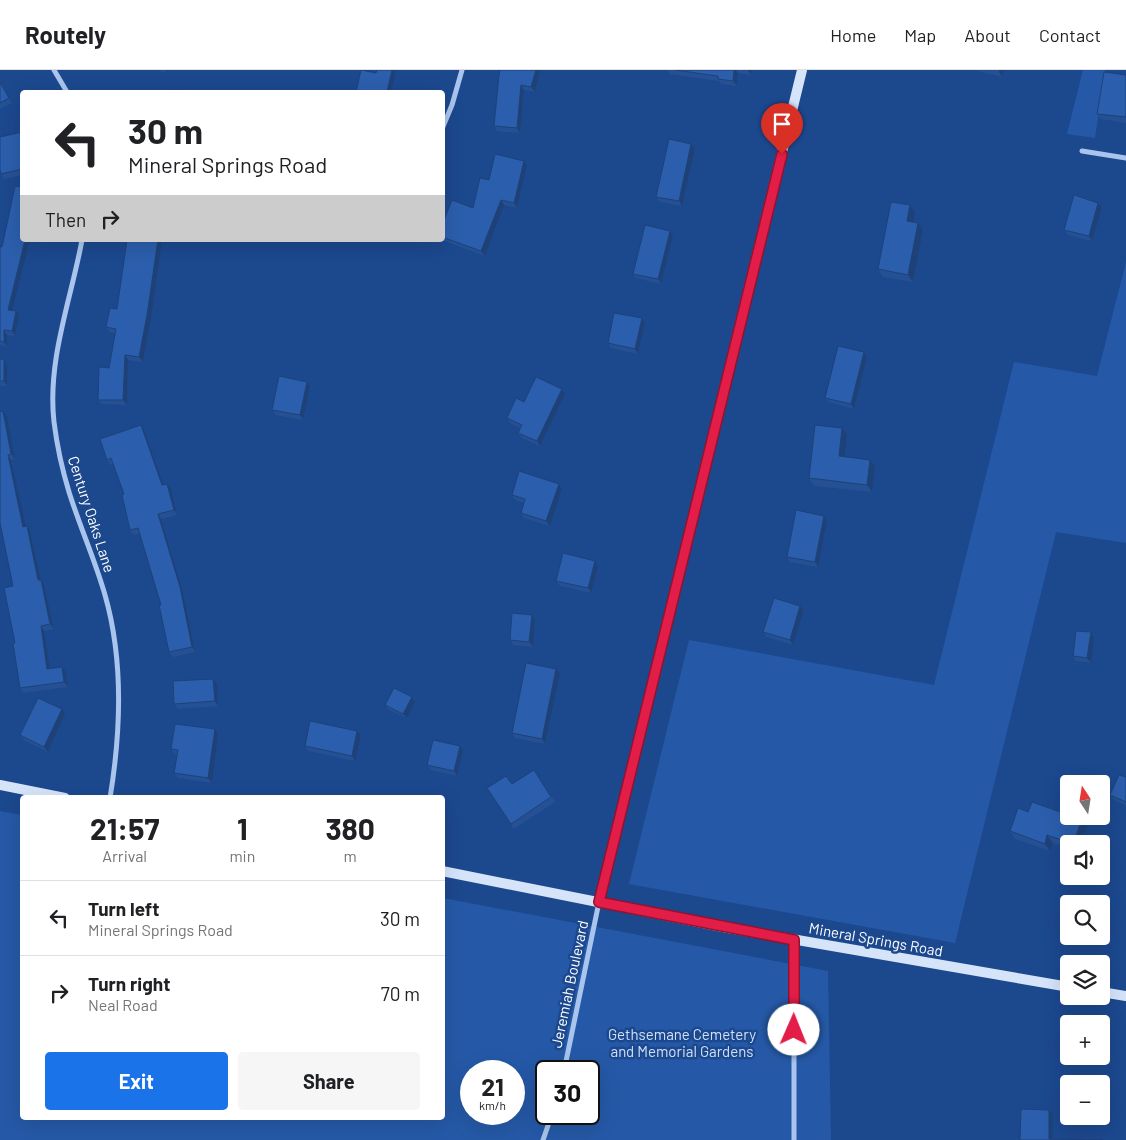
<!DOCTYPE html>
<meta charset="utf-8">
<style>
:root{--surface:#fff;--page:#f6f6f6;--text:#202124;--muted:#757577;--line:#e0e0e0;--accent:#1a73e8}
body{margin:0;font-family:Barlow,sans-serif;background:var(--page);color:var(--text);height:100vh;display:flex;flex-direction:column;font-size:19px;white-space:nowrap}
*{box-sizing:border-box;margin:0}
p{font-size:16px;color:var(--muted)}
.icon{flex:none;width:28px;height:28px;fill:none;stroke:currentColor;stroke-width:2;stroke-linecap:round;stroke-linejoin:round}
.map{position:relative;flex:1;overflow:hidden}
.details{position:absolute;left:20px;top:725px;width:425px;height:325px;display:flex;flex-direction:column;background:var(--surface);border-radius:5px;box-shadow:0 5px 20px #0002}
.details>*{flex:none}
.guide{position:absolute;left:20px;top:20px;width:425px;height:152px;border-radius:5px;box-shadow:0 5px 20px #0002;background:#fff;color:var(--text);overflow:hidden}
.needle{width:32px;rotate:348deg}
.controls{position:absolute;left:1060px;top:705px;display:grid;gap:10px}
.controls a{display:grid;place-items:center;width:50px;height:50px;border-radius:5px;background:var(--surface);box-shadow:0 5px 20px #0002;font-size:25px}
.speed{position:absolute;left:460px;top:990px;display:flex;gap:10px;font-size:25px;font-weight:700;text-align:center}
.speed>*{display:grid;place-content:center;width:65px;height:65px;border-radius:50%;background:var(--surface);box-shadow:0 5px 20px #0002;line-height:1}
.speed small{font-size:12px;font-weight:400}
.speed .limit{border:2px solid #111;border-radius:8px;background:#fff;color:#111}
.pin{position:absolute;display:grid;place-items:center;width:42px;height:42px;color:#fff;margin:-51px -21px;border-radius:50% 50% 50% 0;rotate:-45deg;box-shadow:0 0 5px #0007}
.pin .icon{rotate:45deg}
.me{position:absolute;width:55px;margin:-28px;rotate:1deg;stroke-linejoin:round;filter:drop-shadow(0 0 4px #0008)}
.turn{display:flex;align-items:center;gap:18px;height:105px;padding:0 25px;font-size:22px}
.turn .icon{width:65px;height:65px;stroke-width:2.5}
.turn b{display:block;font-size:35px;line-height:42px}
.then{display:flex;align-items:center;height:48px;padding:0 25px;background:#0003;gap:10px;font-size:19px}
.eta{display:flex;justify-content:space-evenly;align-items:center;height:85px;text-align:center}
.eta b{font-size:30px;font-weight:700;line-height:35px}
.action{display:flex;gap:10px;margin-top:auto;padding:10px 25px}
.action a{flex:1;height:58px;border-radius:5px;background:var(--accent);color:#fff;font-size:20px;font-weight:700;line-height:58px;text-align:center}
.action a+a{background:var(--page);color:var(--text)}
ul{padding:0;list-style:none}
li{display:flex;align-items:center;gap:15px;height:75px;padding:0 25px;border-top:1px solid var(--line)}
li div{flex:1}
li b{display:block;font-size:19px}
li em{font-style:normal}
header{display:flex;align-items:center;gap:30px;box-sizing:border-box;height:70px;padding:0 25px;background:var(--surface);border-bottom:1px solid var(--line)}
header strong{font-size:24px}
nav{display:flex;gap:28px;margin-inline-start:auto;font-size:18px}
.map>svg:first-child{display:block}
.green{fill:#2559a7;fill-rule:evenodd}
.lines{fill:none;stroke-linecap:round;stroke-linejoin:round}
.street{stroke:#a9c5ed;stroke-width:5}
.secondary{stroke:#d6e4fa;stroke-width:10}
.wall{fill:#255194}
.shaded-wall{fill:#1e4278}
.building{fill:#2b5eac;stroke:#1e4278}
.route-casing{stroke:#92132f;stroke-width:12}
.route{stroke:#e11d48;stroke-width:9}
.labels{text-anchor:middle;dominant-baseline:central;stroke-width:5;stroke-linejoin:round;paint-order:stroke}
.street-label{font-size:15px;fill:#fff;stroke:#1c488e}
.park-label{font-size:15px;fill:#cfe0fa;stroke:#1c488e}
</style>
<header>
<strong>Routely</strong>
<nav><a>Home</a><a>Map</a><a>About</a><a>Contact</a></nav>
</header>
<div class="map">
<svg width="1126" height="1070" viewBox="0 0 1126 1070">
<rect width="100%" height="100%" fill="#1c488e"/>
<!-- green -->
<path class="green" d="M1083,0H1105L1095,68L1067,64Z
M1126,192V473L1056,462L955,873L629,814L689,570L934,615L1014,292L1097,306Z
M0,741L22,745V1048H442L443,828L828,901L831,1070H0ZM471,1001H514V1044H471ZM546,1001H589V1044H546Z"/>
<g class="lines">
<!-- street -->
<path class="street" d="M54,0L67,22
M442,59L452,35L462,0
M1082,81L1126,88
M82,170C71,230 47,290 54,352C57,376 62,399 69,422C80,457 95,490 105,525C124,591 121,661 110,728
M564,1001L599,832
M543,1070L552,1044
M794,1070V870"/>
<!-- secondary -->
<path class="secondary" d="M0,715L65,728
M442,801L728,858L1069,917
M599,832L802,0
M1101,922L1126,926"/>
</g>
<!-- wall -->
<path class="wall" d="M160,0H168L162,3Z
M540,0L535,22L524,20L520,63L497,61L494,56L499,5Z
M667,0H752L751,5L738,3L737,16L721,14L719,11L670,4Z
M974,0H1004L1002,7Z
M1126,5V53L1101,49L1097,44Z
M0,11L12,33L0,39Z
M22,63V105L4,109L1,104Z
M691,74L695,79L682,136L660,132L656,127Z
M527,96L517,138L504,135L485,186L442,170V155L473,138L489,110Z
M1098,133L1102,138L1092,171L1068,165L1064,160Z
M915,143L913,152L923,160L913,212L883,207L878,199Z
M673,166L661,214L636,208L633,204Z
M22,170H30L12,240L19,246L15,266L7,265V277L0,275V177H2Z
M127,170H164H162L151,250L143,292L128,290L127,335L102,334L98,330L109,298L116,263L110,262L106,257L117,239Z
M642,248L645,253L638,284L611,278L608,273Z
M864,282L867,287L854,339L829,332L825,328Z
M0,289L7,294V316H0Z
M307,312L310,317L303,350L276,345L272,340Z
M562,319L565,324L540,376L522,368L518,363L520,358L510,353L507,348L524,332Z
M7,346L15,389L11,390L25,456H27L30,461L41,510L44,515L54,559L44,561L50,599L62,597L66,602L68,617L23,623L20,618L15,573Z
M141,355L144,360L163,415L171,419L177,445L161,449L183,522L195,582L173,587L169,582L161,535L140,463L134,465L130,460L124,424L113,394L110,395L107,390Z
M842,358L847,365L845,387L870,390L875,397L872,422L814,416L809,408Z
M559,414L562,419L550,456L524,448L521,443L524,433L515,430L512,425Z
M824,446L827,451L818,497L790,492L787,487Z
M598,496L591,523L560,516L556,511Z
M804,540L793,575L767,567L763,562Z
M532,545L535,550L533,577L513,575L510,570Z
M1091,562L1094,567L1091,593L1076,591L1073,586Z
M560,604L545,674L515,668L512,663Z
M217,614L218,636L178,639L174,634Z
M412,627L415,632L407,648L389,640L385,635Z
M65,644L48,682L24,670L20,665Z
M218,664L212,713L178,708L174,703L177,685L175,684L171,679Z
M361,666L355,691L308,681L305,676Z
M463,681L457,706L431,700L427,695Z
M534,700L555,732L514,759L487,718L512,714Z
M1126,707V735L1114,730L1110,725Z
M1028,742L1082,749L1087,757L1081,774H1069V778L1053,773L1050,781L1015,769L1010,761Z"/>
<!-- shaded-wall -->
<path class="shaded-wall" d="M392,0H396L391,22H387Z
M536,0H540L535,22L531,17Z
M734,0H736L738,3L737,16L733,11Z
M748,0H752L751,5Z
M999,0H1004L1002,7L999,2Z
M521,15L524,20L520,63L517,58Z
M691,74L695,79L682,136L679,131Z
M524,91L527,96L517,138L514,133Z
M501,130L504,135L485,186L481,181Z
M1098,133L1102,138L1092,171L1089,166Z
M910,135L915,143L912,158L907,151Z
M918,153L923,160L913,212L908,205Z
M670,161L673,166L661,214L658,209Z
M25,170H30L11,245L8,240Z
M158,170H162L151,250L143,292L139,287Z
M16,241L19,246L15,266L12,261Z
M642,248L645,253L638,284L635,279Z
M4,260L7,265V277L4,272Z
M864,282L867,287L854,339L851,334Z
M125,285L128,290L127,335L123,330Z
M4,289L7,294V316L4,311Z
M307,312L310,317L303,350L300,345Z
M562,319L565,324L540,376L537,371Z
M3,341L7,346L15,389L11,384Z
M141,355L144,360L165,420L162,415Z
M842,358L847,365L844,394L839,386Z
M8,385L11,390L27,462L23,457Z
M870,390L875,397L872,422L867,415Z
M167,414L171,419L177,445L174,440Z
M559,414L562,419L550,456L546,451Z
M158,444L161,449L183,522L195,582L192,577Z
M824,446L827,451L818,497L815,492Z
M27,456L30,461L42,515L38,510Z
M595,491L598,496L591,523L588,518Z
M41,510L44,515L54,559L50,554Z
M800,536L804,540L793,575L790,570Z
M532,545L535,550L533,577L529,572Z
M41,556L44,561L51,604L47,599Z
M1091,562L1094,567L1091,593L1087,588Z
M62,597L66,602L68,617L64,612Z
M556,599L560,604L545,674L542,669Z
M213,609L217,614L218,636L215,631Z
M412,627L415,632L407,648L403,644Z
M62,639L65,644L48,682L44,677Z
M215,659L218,664L212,713L208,708Z
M357,661L361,666L355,691L352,686Z
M460,676L463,681L457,706L454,701Z
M1082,749L1087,757L1081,774H1073Z
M1047,765L1053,773L1050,781L1045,774Z
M1049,1040L1053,1044L1052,1070L1049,1069Z"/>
<!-- building -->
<path class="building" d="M361,0L376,3L377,0H392L387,22H356Z
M500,0H536L531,17L521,15L517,58L494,56L499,5Z
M675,0H734L733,11L718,9V6Z
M1104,2L1126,5V47L1097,44Z
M0,12L9,28L0,33Z
M178,19L179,22H165Z
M22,62V99L1,104L0,100V67Z
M669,69L691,74L679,131L656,127Z
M495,84L524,91L514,133L501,130L481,181L442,167V155L452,130L473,138L480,108L489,110Z
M15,116L22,117V170H25L8,240L16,241L12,261L4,260V272L0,271V177H2Z
M1074,125L1098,133L1089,166L1064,160Z
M891,132L910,135L907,151L918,153L908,205L878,199Z
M645,155L670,161L658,209L633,204Z
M127,170H158L147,245L139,287L125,285L123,330H98L99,297L109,298L116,259L106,257L110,238L117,239Z
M614,243L642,248L635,279L608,273Z
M838,276L864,282L851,334L825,328Z
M0,289H4V311H0Z
M279,306L307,312L300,345L272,340Z
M536,307L562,319L537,371L518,363L522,355L507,348L516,328L524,332Z
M3,341L11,384L8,385L23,457L27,456L38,510H41L50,554L41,556L47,599L62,597L64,612L20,618L13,573H15L4,518L13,516L0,453V342Z
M141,355L162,415L167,414L174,440L158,444L180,517L192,577L169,582L159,535H161L138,458L130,460L122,425L124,424L111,388L107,390L100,369Z
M815,355L842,358L839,386L870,390L867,415L809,408Z
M519,401L559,414L546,451L521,443L525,429L512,425Z
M796,440L824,446L815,492L787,487Z
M563,483L595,491L588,518L556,511Z
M774,528L800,536L790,570L763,562Z
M512,543L532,545L529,572L510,570Z
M1076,561L1091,562L1087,588L1073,586Z
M526,593L556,599L542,669L512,663Z
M213,609L215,631L174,634L173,611Z
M394,618L412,627L403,644L385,635Z
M38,628L62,639L44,677L20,665Z
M310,651L357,661L352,686L305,676Z
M175,654L215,659L208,708L174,703L178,680L171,679Z
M433,670L460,676L454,701L427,695Z
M534,700L551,727L511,754L487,718L506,706L512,714Z
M1119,705L1126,707V732L1110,725Z
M1032,732L1069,745V746H1073L1082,749L1073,774L1047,765L1045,774L1010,761L1018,738L1028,742Z
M1021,1039L1049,1040V1069L1103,1070H1020Z"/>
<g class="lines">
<defs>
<path id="route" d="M782,84L599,832L794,870V960"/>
</defs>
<!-- route casing -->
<use href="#route" class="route-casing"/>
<!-- route -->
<use href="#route" class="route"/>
</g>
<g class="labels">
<!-- street labels -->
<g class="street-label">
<text transform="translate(92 444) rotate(72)">Century Oaks Lane</text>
<text transform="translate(876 869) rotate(10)">Mineral Springs Road</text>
<text transform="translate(569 914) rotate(-78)">Jeremiah Boulevard</text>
</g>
<!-- park labels -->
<g class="park-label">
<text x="682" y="964">Gethsemane Cemetery<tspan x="682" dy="17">and Memorial Gardens</tspan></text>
</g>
</g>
</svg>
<div class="controls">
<a><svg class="needle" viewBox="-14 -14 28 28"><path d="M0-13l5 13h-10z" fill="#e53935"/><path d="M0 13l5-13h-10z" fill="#757577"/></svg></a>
<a><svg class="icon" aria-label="sound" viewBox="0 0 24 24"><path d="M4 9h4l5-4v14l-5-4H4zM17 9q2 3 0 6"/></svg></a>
<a><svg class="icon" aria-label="search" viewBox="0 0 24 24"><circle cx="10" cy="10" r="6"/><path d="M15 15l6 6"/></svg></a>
<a><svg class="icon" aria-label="layers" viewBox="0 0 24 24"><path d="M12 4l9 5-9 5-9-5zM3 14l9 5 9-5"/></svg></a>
<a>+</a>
<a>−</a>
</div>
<div class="speed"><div>21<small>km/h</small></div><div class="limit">30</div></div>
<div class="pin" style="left:782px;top:84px;background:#d93025"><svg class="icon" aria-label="arrive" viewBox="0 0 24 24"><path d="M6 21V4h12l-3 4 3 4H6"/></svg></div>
<svg class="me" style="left:794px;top:960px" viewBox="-20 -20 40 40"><circle r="19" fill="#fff"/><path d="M0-13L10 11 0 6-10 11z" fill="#e11d48"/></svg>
<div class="guide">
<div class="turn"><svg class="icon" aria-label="left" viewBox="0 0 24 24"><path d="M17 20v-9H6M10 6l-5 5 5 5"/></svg><div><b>30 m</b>Mineral Springs Road</div></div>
<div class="then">Then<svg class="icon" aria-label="right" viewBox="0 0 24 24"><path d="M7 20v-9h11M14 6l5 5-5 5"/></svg></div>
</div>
<section class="details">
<div class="eta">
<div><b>21:57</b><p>Arrival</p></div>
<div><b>1</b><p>min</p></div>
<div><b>380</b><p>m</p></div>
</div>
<ul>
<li><svg class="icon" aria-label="left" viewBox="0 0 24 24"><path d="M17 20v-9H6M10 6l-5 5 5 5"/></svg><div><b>Turn left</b><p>Mineral Springs Road</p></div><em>30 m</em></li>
<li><svg class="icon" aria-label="right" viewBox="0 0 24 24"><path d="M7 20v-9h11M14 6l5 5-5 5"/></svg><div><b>Turn right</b><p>Neal Road</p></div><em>70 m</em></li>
</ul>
<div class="action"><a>Exit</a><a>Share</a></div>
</section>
</div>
